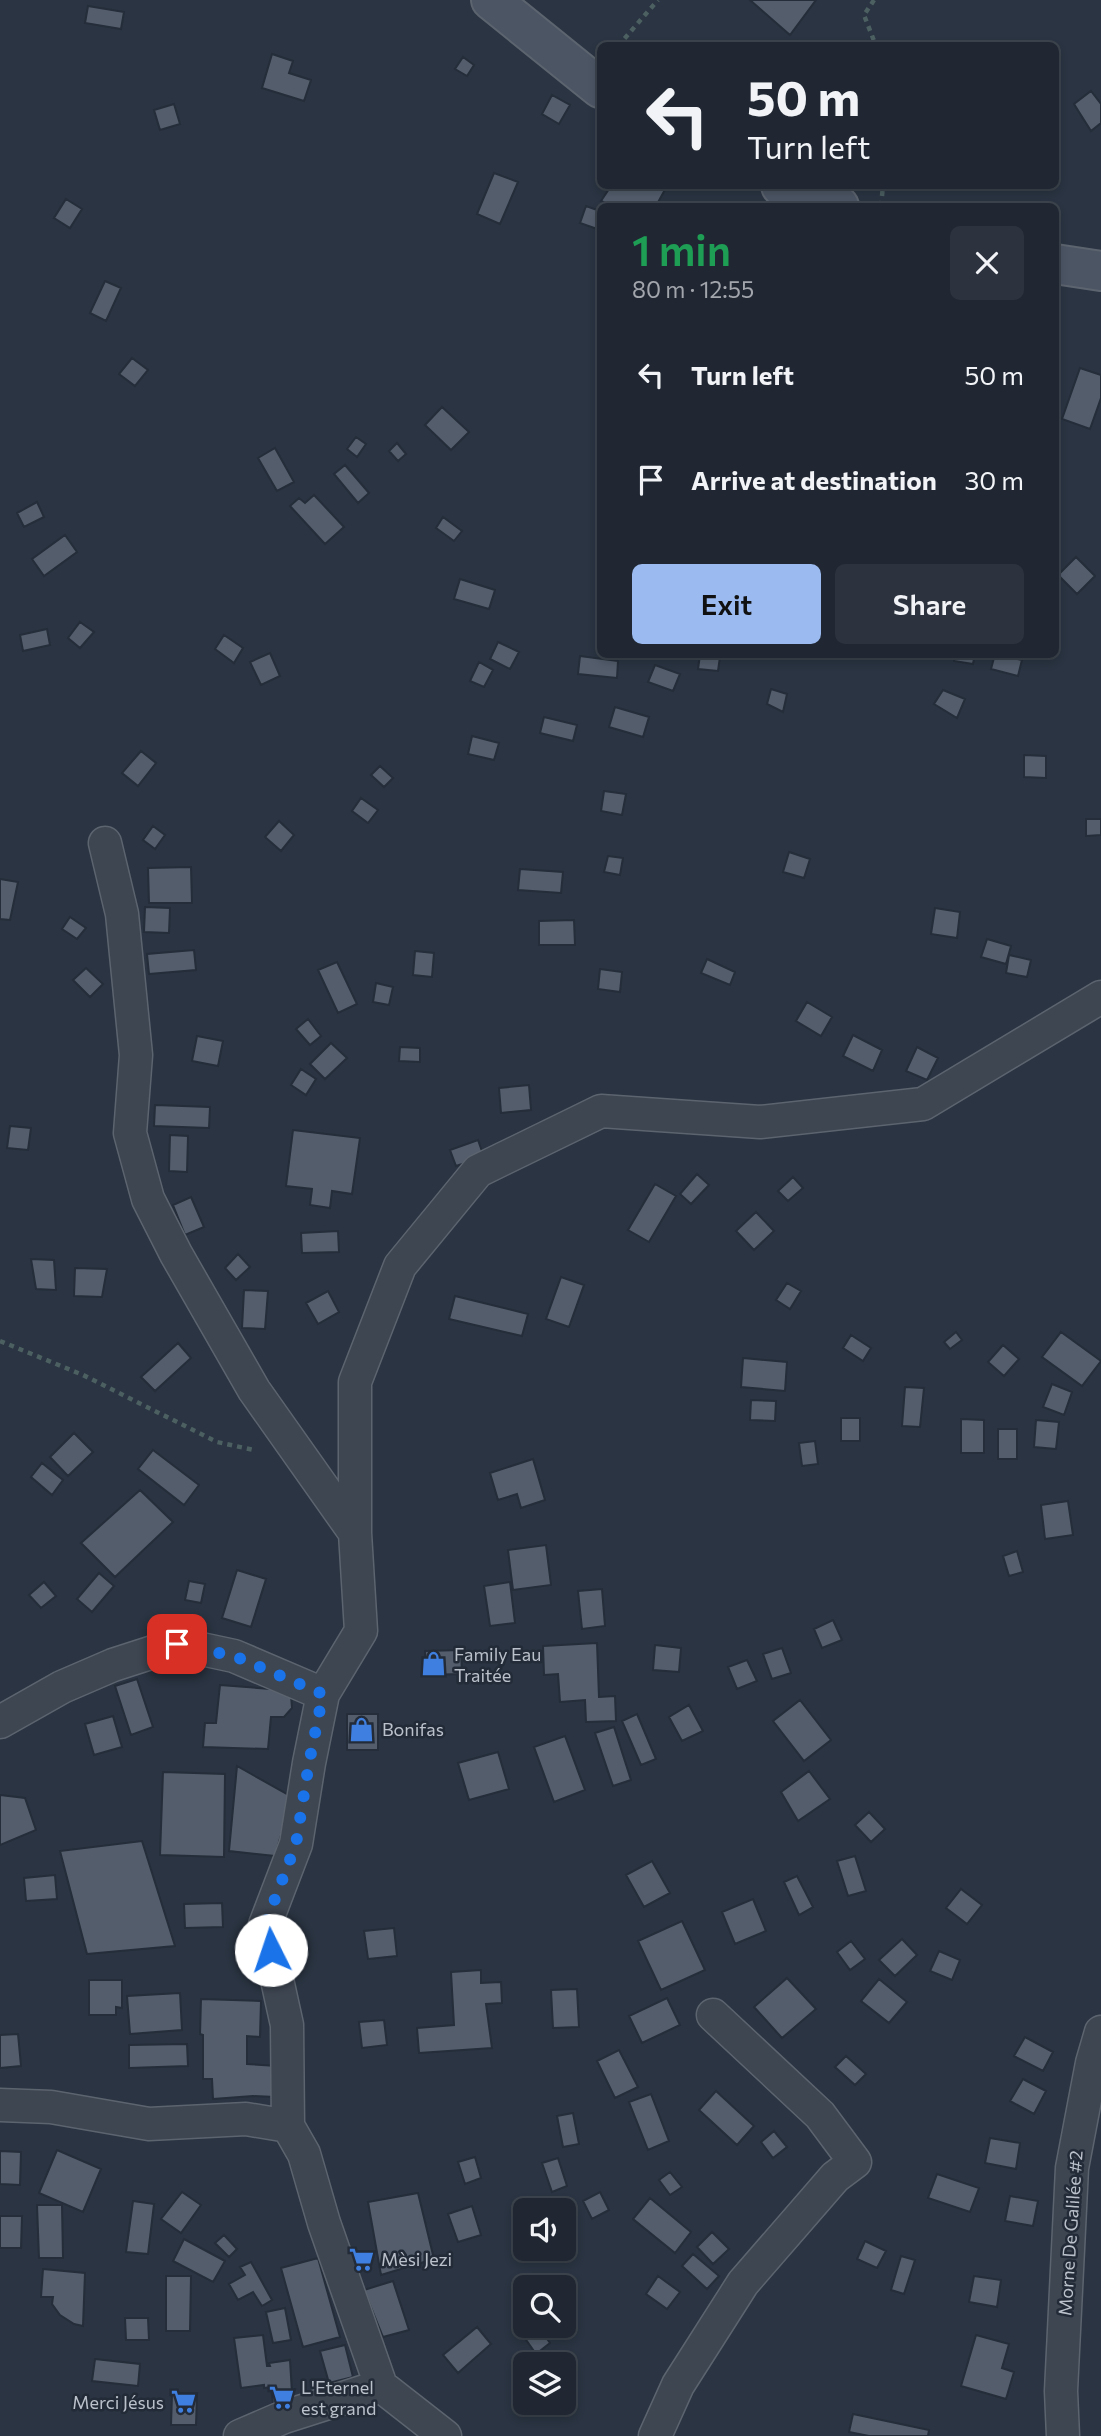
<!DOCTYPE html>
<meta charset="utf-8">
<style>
:root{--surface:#202732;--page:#2d333e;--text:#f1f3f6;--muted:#a2a5ac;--line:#3d444d;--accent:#9bbbf0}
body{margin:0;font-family:Commissioner,sans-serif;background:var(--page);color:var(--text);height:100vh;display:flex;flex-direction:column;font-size:26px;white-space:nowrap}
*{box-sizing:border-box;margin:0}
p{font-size:23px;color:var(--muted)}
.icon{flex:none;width:38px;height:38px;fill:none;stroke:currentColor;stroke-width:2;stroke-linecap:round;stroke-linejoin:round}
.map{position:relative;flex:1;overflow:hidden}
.drawer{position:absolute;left:597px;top:203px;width:462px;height:455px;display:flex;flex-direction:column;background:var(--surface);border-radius:10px;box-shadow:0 4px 10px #0003,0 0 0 2px var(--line)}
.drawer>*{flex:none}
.top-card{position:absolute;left:597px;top:42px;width:462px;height:147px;border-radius:10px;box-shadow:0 4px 10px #0003,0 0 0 2px var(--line);background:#202732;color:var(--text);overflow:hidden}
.fabs{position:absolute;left:513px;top:2198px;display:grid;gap:14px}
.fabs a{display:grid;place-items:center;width:63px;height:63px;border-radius:10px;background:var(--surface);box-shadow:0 4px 10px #0003,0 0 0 2px var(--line);font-size:35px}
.pin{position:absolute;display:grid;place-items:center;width:60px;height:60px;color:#fff;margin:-30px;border-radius:14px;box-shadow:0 4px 10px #0006}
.me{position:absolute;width:77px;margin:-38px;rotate:356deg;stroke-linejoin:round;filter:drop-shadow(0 0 5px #0008)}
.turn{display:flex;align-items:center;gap:24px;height:147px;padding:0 35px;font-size:32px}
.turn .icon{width:91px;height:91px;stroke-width:2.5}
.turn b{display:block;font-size:49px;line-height:60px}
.round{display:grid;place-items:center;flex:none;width:74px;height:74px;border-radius:10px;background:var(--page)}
.summary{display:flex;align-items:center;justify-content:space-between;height:119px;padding:0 35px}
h1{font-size:42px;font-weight:600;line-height:52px;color:#1e9e55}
.cta{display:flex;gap:14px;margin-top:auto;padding:14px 35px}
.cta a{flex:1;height:80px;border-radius:10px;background:var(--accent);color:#111;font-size:28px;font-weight:600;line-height:80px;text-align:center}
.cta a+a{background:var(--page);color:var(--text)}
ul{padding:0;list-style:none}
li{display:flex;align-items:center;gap:21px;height:105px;padding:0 35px}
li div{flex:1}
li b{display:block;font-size:26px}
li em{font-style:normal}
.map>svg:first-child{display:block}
.building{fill:#535d6c;stroke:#242d39;stroke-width:2}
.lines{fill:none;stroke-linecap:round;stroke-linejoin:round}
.street-casing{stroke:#5c646f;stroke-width:35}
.secondary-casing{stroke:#5c646f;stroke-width:42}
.path{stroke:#4c5f61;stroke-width:4.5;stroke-dasharray:5 5;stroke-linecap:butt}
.street{stroke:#3e4652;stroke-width:32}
.secondary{stroke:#4c5564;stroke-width:38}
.route{stroke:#1a73e8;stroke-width:12;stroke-dasharray:0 21.6}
.labels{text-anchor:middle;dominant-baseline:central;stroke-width:5;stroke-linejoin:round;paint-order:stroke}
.poi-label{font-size:18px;fill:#bbc1cb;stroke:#222b37;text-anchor:start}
.street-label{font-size:18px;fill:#bbc1cb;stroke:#222b37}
</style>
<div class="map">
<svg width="1101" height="2436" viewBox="0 0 1101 2436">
<rect width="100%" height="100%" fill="#2a3442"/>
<!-- building -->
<path class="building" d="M750,0H816L790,35Z
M88,6L124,12L121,29L85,23Z
M272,54L293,61L289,73L311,80L304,101L262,88Z
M463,57L474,65L467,76L455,69Z
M1091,91L1101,104V123L1091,131L1074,104Z
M552,95L570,105L559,124L542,114Z
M174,104L180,124L160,130L154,110Z
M494,173L518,182L500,224L477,214Z
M611,186H667L656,206H612L601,201Z
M66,199L82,209L70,228L54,218Z
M586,206L600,211V230L580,223Z
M105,281L121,288L106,321L90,313Z
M132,358L148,370L135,386L119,374Z
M1080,368L1101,375V398L1090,429L1062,419Z
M442,407L469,432L451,450L425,425Z
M356,437L366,444L357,457L347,449Z
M397,443L406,454L398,461L389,451Z
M275,448L294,482L277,491L258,458Z
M345,465L369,493L358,503L334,474Z
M314,495L344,527L325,544L290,506L299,498L305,503Z
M37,502L44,517L24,527L17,513Z
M443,517L462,531L454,541L436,528Z
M65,535L77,552L44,576L32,559Z
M1076,557L1095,576L1077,594L1058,575Z
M460,579L495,590L489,609L454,599Z
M80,622L94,632L80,648L68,638Z
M47,629L50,645L23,651L20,635Z
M224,635L243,648L234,663L215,649Z
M498,642L519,652L510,669L490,659Z
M270,653L280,676L261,685L250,662Z
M954,654H975L973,664L954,661Z
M995,654L1022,660L1018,676L991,669Z
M700,655L720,657L718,671L698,669Z
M580,656L618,661L617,678L578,674Z
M479,662L493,670L484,687L470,681Z
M655,665L680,674L673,691L648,682Z
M771,689L787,694L783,712L767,704Z
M943,690L965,699L957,718L934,704Z
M615,707L649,717L643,737L609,727Z
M544,717L577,725L573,741L540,733Z
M472,736L499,743L494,760L468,754Z
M141,751L156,763L138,786L122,773Z
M1024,755L1046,756V778L1024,777Z
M380,766L393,778L384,787L371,775Z
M604,791L626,794L622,815L601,811Z
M361,798L378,810L368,823L352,811Z
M1086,819H1101V835L1086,836Z
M279,821L294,835L281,851L265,837Z
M153,826L165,835L155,849L143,840Z
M789,852L810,859L804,878L783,872Z
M608,856L623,858L620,875L604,872Z
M191,867L192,903H149L148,868Z
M520,869L563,872L561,893L518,890Z
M0,879L18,882L10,920L0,919Z
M145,907L170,908L169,933L144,932Z
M935,908L960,912L957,938L931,934Z
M70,917L86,928L77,939L62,929Z
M574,920L575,945H539V921Z
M987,939L1011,946L1006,964L981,957Z
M194,950L196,970L149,974L147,954Z
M415,951L434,953L432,977L413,975Z
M1009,955L1031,960L1027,977L1006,973Z
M707,959L735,972L730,985L701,973Z
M337,962L357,1004L338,1013L318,970Z
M86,968L103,984L90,997L73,980Z
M600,969L622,972L620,992L598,989Z
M376,983L393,987L389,1005L373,1002Z
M807,1002L832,1017L821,1036L796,1021Z
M308,1019L321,1036L310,1045L296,1029Z
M853,1035L882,1050L873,1071L843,1056Z
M197,1036L223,1041L218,1066L192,1061Z
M331,1043L347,1058L325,1079L310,1064Z
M400,1047L420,1048V1062L399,1061Z
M917,1047L938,1058L927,1080L906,1071Z
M301,1069L316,1079L306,1095L291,1085Z
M529,1085L531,1110L501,1113L499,1088Z
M155,1105L210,1107L209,1128L154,1126Z
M10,1126L31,1128L28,1150L7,1148Z
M293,1130L360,1138L352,1194L332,1191L330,1208L310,1205L312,1189L286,1186Z
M170,1135L188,1136L187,1172L169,1171Z
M478,1140L484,1157L456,1166L450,1150Z
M697,1174L709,1185L691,1204L680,1194Z
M793,1177L803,1188L788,1201L778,1191Z
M655,1184L676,1196L649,1242L628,1230Z
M191,1197L204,1227L185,1235L173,1205Z
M756,1212L774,1231L754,1250L736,1231Z
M338,1231L339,1252L302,1253L301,1233Z
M238,1254L250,1267L236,1280L225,1268Z
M31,1259L54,1260L56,1290L36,1289Z
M75,1268L107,1269L102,1297L74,1296Z
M561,1277L584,1285L569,1327L546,1319Z
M787,1283L801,1291L790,1309L776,1300Z
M244,1290L268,1291L265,1329L242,1328Z
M328,1291L339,1312L318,1324L306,1303Z
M455,1296L528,1314L522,1336L449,1319Z
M956,1332L962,1340L950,1349L944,1342Z
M1061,1332L1101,1361L1082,1386L1042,1357Z
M851,1335L871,1348L863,1361L843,1348Z
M178,1343L191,1358L155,1391L141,1377Z
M1003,1345L1019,1359L1004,1376L988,1362Z
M743,1358L787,1362L785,1391L741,1387Z
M1052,1384L1072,1392L1064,1415L1043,1407Z
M905,1387L924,1388L920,1427L902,1426Z
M751,1400L776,1401L775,1421L750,1420Z
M841,1418H860V1441H841Z
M961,1419L984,1420V1453H961Z
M1036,1420L1059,1422L1056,1449L1034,1447Z
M998,1429H1017V1459H998Z
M74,1433L93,1452L68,1476L50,1457Z
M815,1441L818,1464L802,1466L799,1443Z
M153,1450L199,1485L184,1505L138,1469Z
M533,1459L545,1500L521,1508L517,1494L498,1500L490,1473Z
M42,1463L63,1480L52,1495L31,1477Z
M140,1490L173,1522L115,1577L81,1543Z
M1068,1501L1073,1535L1045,1539L1041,1505Z
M546,1545L551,1585L513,1590L508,1550Z
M1017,1551L1023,1572L1009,1576L1003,1556Z
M237,1570L266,1579L251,1627L222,1618Z
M99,1573L114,1586L92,1612L77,1599Z
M189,1581L205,1584L201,1603L185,1600Z
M44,1582L56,1596L41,1608L29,1595Z
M510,1582L515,1623L490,1626L484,1586Z
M602,1589L605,1626L582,1629L578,1591Z
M833,1620L842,1640L822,1648L814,1629Z
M597,1643L599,1697L615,1696L616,1721L586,1722L585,1700L560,1702L558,1674L544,1675L543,1646Z
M655,1645L681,1648L679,1672L653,1670Z
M782,1648L791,1673L772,1679L763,1654Z
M461,1650L462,1674L426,1675L425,1651Z
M747,1660L757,1681L737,1689L728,1667Z
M137,1679L153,1727L131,1735L115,1686Z
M220,1685L284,1690L291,1695L292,1708L284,1717H271L268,1749L203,1747L205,1723H216Z
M800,1700L831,1740L804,1761L773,1721Z
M689,1705L703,1731L682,1741L669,1717Z
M347,1714H378V1750H347Z
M637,1714L656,1759L641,1765L622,1721Z
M113,1716L122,1747L94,1755L85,1724Z
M614,1727L631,1780L613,1786L595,1733Z
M565,1736L585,1790L554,1802L534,1747Z
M498,1752L509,1789L469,1800L458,1763Z
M237,1766L292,1797L275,1856L229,1851Z
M809,1771L830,1799L798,1821L781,1792Z
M163,1772L225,1774L224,1857L160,1855Z
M0,1795L25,1798L36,1830L0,1845Z
M869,1812L885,1829L871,1842L855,1825Z
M142,1841L175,1946L87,1954L60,1851Z
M855,1856L866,1891L848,1896L837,1861Z
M652,1861L670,1893L644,1907L626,1875Z
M55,1875L57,1899L26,1901L24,1878Z
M797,1876L813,1907L799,1915L784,1882Z
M961,1889L982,1905L967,1924L946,1908Z
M753,1899L766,1931L735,1944L722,1912Z
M222,1903L223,1927L185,1928L184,1904Z
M682,1921L705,1970L661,1990L638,1941Z
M394,1928L397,1956L368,1959L364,1931Z
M902,1939L917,1955L895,1976L879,1960Z
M851,1941L865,1959L850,1970L837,1952Z
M939,1951L960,1960L952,1980L930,1971Z
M481,1970V1983L501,1982L502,2003L486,2004L492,2048L419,2053L417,2028L454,2025L451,1972Z
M787,1978L816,2009L782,2038L754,2007Z
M879,1979L907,2002L889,2023L861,2001Z
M89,1980H122V2008L116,2007V2015H89Z
M577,1989L579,2027L553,2028L551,1990Z
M180,1993L182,2030L130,2034L127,1996Z
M667,1998L680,2025L642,2043L629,2016Z
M201,1999L261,2001L260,2037L247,2036V2064L277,2066L275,2097L253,2096L213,2099L212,2079H203V2035L200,2034Z
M384,2020L387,2045L362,2048L359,2022Z
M18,2034L21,2066L0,2068V2035Z
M1025,2037L1053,2052L1043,2071L1014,2056Z
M187,2044L188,2066L129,2068V2045Z
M619,2050L638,2087L615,2098L597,2061Z
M846,2056L866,2074L855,2085L835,2067Z
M1023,2079L1046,2091L1034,2114L1010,2101Z
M716,2091L754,2126L737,2145L699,2110Z
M651,2094L669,2141L648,2150L629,2102Z
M573,2113L579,2144L563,2147L557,2116Z
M774,2131L787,2147L773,2158L761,2142Z
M990,2138L1020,2143L1016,2169L985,2163Z
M57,2150L101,2169L83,2212L39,2193Z
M0,2151L21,2152L20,2185L0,2184Z
M475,2157L481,2178L465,2184L458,2162Z
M558,2158L567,2186L552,2192L542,2163Z
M670,2172L682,2187L670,2195L659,2180Z
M937,2174L979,2188L970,2212L928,2198Z
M182,2192L201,2205L181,2233L161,2219Z
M600,2192L609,2210L592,2219L583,2201Z
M418,2193L434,2259L381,2275L368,2202Z
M1010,2196L1038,2201L1033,2226L1005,2221Z
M650,2198L691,2232L675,2253L633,2219Z
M133,2201L154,2204L148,2254L126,2252Z
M37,2205H62L63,2258H39Z
M472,2206L481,2235L458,2242L448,2214Z
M0,2216H22L21,2248H0Z
M712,2232L729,2249L713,2264L697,2247Z
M224,2235L237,2249L229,2257L215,2243Z
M184,2239L225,2261L213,2282L173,2261Z
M865,2241L886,2251L877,2268L857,2259Z
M353,2254H369V2268L353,2269Z
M693,2254L719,2276L707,2289L682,2266Z
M901,2256L915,2260L904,2294L891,2290Z
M318,2258L340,2337L303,2347L281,2268Z
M251,2262L272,2300L262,2306L253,2292L238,2300L229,2284L245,2275L240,2267Z
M43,2269L85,2273L83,2326L74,2324L60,2315L52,2304L53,2297H41Z
M166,2276H191L190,2331H166Z
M658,2276L680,2292L667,2309L646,2294Z
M974,2276L1001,2280L997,2307L969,2302Z
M393,2281L409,2330L383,2337L364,2290Z
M285,2308L291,2340L273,2343L266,2312Z
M125,2318H148L149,2340H126Z
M533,2326H538L550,2343L536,2354L522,2334Z
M477,2327L491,2344L458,2373L443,2355Z
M263,2335L267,2366H270L269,2363L290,2360L293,2410L274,2412L271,2387L264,2388V2385L241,2388L234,2338Z
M976,2335L1009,2344L1002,2368L1014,2372L1006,2399L961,2386Z
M345,2345L353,2377L329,2383L320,2351Z
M95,2359L140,2364L138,2386L92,2381Z
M172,2394L197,2395L196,2425H171Z
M853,2414L929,2430L928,2436H869L849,2432Z"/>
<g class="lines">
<defs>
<path id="street" d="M105,843L122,914L136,1055L130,1133L148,1199L176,1254L254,1390L355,1533L361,1631L323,1694L309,1763L296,1844L265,1925L287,2025L288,2126L304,2154L324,2223L381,2386L445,2436
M355,1533V1382L400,1266L478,1171L601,1111L760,1122L923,1104L1101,997
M0,1722L62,1687L113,1665L178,1644L234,1656L323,1694
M0,2105L51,2107L149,2124L246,2119L288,2126
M240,2436L284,2417L381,2386
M655,2436L678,2385L743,2283L835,2177L855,2162L820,2115L713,2015
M1063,2436L1061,2391L1072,2168L1092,2063L1101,2032"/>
<path id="secondary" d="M491,0L600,88
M781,186L839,206
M1055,264L1101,271"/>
</defs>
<!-- street casing -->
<use href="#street" class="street-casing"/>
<!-- secondary casing -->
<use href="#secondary" class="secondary-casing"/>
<!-- path -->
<path class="path" d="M874,0L864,15L876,46
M618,46L658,0
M881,206L883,186
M0,1341L83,1375L217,1442L254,1450"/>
<!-- street -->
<use href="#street" class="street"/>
<!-- secondary -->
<use href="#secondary" class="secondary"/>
</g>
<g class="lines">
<!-- route -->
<path class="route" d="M177,1644L234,1656L323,1694L309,1763L296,1844L265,1925L271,1950"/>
</g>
<!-- icons -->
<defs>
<symbol id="shop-bare" viewBox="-9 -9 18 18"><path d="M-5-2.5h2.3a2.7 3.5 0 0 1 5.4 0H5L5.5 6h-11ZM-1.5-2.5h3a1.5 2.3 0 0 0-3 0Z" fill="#3f7fe0" stroke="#222b37" stroke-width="2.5" paint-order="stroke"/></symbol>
<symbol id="supermarket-bare" viewBox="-9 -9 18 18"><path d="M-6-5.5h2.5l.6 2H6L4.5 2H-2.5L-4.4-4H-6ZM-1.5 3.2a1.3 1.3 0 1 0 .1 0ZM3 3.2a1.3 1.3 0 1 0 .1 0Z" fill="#3f7fe0" stroke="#222b37" stroke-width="2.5" paint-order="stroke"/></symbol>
</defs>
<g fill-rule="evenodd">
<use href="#shop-bare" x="416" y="1646" width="35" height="35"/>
<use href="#shop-bare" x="344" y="1712" width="35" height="35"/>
<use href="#supermarket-bare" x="344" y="2242" width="35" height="35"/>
<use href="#supermarket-bare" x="264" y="2380" width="35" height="35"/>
<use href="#supermarket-bare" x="166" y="2384" width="35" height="35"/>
</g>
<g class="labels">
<!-- poi labels -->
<g class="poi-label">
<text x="454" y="1654">Family Eau<tspan x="454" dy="21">Traitée</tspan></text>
<text x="382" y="1729">Bonifas</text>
<text x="381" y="2259">Mèsi Jezi</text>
<text x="301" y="2387">L'Eternel<tspan x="301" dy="21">est grand</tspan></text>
<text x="164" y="2402" text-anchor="end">Merci Jésus</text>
</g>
<!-- street labels -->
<g class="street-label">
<text transform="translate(1070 2233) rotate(-86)">Morne De Galilée #2</text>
</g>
</g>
</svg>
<div class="fabs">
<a><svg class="icon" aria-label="sound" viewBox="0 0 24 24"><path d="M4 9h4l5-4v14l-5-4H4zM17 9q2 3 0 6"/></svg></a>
<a><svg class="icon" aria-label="search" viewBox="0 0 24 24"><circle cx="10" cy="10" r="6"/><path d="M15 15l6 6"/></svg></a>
<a><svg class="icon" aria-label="layers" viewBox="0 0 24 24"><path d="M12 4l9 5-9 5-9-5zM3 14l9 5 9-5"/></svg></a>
</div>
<div class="pin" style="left:177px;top:1644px;background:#d93025"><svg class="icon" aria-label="arrive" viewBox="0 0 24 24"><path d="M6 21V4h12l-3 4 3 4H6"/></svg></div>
<svg class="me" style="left:271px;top:1950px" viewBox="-20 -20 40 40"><circle r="19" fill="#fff"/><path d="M0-13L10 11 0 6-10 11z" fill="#1a73e8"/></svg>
<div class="top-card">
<div class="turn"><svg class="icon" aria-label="left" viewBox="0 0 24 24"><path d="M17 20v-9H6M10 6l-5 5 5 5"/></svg><div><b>50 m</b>Turn left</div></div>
</div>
<section class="drawer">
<div class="summary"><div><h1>1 min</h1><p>80 m · 12:55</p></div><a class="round"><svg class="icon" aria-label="close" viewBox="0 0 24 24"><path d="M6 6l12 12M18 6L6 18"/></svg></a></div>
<ul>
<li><svg class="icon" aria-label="left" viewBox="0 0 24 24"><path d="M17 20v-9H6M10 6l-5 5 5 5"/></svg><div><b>Turn left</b></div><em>50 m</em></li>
<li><svg class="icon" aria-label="arrive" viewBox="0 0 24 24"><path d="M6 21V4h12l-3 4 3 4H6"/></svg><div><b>Arrive at destination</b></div><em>30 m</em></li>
</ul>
<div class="cta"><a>Exit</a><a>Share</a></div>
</section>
</div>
